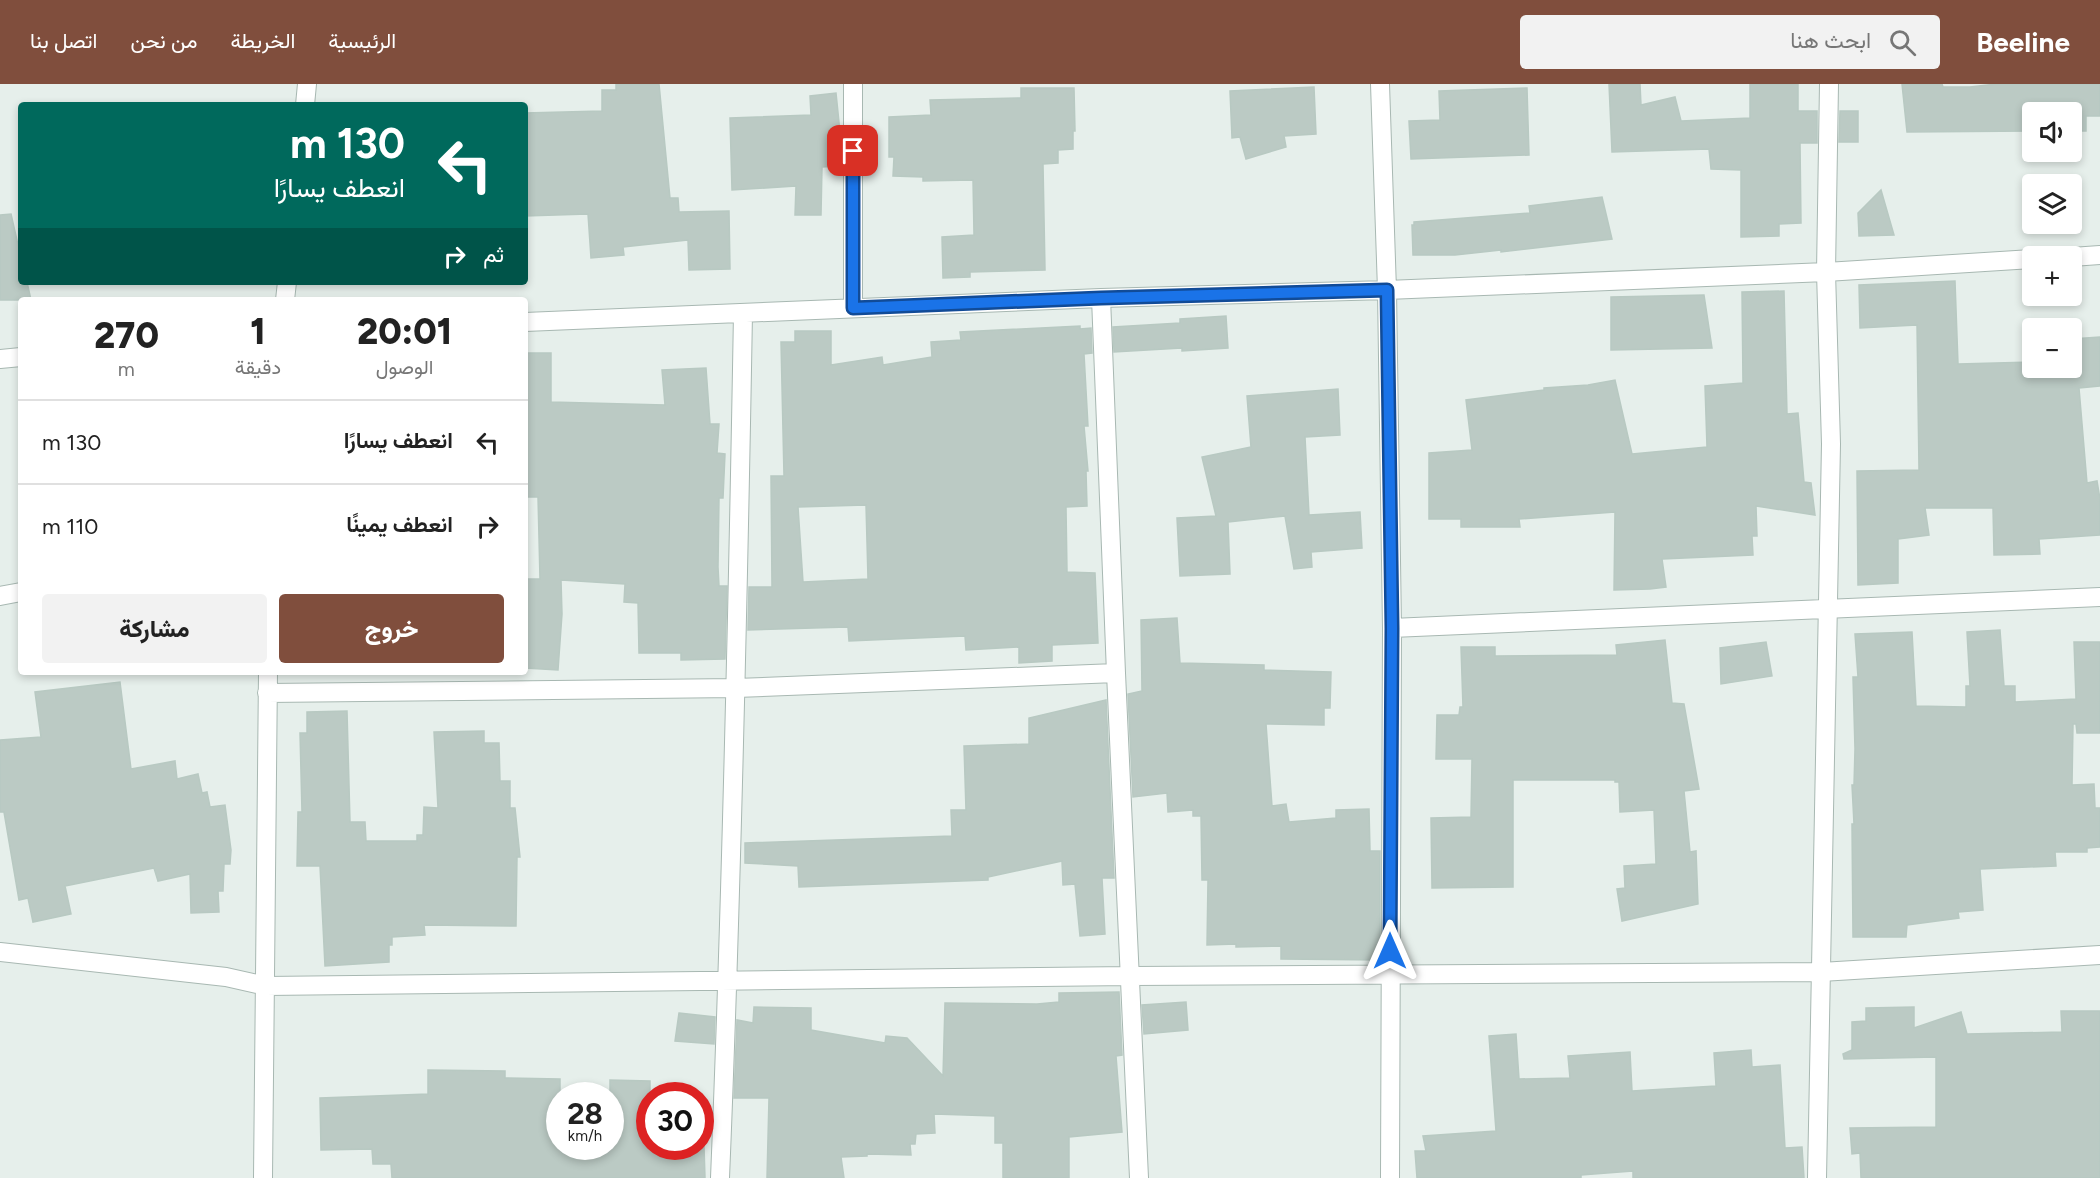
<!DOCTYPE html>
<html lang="ar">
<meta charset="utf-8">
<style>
:root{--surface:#fff;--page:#f2f2f2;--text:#222;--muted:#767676;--line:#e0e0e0;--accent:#804e3d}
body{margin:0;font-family:Figtree,Vazirmatn,sans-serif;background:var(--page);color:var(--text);direction:rtl;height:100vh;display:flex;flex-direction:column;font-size:22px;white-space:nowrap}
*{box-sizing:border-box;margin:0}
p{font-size:20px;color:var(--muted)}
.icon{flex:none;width:33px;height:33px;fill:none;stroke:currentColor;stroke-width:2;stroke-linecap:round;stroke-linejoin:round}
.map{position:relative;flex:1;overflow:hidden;direction:ltr}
.side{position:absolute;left:18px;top:213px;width:510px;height:378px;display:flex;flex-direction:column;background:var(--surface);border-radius:6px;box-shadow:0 3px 9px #0003;direction:rtl}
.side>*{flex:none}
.banner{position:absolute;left:18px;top:18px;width:510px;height:183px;border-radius:6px;box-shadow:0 3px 9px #0003;direction:rtl;background:#00695c;color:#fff;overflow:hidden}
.fabs{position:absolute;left:2022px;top:18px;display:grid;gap:12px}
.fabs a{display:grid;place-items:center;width:60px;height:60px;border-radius:6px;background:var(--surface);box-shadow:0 3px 9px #0003;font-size:30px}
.speed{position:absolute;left:546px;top:998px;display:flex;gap:12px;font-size:30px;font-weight:700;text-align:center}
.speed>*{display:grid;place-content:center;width:78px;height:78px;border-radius:50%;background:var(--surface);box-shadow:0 3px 9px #0003;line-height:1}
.speed small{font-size:15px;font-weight:400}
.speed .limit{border:9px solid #d22;background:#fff;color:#111}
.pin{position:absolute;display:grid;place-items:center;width:51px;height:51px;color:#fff;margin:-26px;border-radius:12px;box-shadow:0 3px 9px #0006}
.me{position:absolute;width:66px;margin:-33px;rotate:0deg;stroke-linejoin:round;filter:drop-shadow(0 0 4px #0008)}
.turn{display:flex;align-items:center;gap:21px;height:126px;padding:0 24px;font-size:27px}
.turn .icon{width:78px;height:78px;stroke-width:2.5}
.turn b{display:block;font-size:42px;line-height:51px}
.then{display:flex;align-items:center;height:57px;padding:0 24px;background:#0003;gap:12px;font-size:22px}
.eta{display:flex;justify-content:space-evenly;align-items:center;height:102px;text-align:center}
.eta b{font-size:36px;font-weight:800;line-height:42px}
.cta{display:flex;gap:12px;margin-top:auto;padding:12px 24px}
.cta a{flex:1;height:69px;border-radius:6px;background:var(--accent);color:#fff;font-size:24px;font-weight:800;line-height:69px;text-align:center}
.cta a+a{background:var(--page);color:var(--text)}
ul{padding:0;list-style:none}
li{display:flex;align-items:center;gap:18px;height:84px;padding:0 24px;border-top:2px solid var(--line)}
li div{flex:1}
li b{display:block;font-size:22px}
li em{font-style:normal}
header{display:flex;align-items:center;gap:36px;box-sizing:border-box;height:84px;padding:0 30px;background:var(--accent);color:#fff}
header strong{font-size:28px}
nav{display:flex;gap:33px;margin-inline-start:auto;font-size:21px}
.search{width:420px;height:54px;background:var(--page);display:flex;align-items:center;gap:15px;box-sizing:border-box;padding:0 21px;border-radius:6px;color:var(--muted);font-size:22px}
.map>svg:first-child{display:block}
.building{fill:#bbcac4;stroke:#b8c9c2;stroke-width:1.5;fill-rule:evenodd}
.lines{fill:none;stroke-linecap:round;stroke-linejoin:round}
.street-casing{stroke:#a8b8b2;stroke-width:20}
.street{stroke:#fff;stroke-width:18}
.route-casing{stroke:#114b97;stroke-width:15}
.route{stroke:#1a73e8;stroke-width:10}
</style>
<header>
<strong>Beeline</strong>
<div class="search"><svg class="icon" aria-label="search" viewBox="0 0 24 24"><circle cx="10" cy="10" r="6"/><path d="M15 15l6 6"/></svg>ابحث هنا</div>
<nav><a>الرئيسية</a><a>الخريطة</a><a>من نحن</a><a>اتصل بنا</a></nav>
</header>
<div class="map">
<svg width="2100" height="1094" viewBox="0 0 2100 1094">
<rect width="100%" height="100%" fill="#e6efeb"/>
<!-- building -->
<path class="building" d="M616,0H659L670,114H678L679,128L729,127L730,185L689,186L688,156L623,163L624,171L591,174L588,130L525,132V29L602,27V6H616Z
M1609,0H1640L1641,21L1675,13L1681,37L1750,34V0H1798V27H1817V59H1800L1801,139L1779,140V152L1741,153V86L1711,85L1709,65L1612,68Z
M1902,0H1942L1943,3H1970L1996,0H2100V32H2086V47H2072V28H2032V47L1907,48Z
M1314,3L1316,50L1284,52L1286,63L1246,75L1240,53L1232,54L1230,7Z
M1021,4H1074L1075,47H1073V65L1058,66V79L1043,80L1045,186L970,188V193L943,194L942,153L974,151L973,96L923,97V93L893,92L894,73H889V33L931,31L930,16L1021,14Z
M1527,4L1529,71L1411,75L1409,37L1440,36L1439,7Z
M836,9L840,48H837V82L822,83L821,131H795L796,102L732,106L730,34L811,31L810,12Z
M1840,27H1858V58H1839Z
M1881,106L1894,151L1859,152L1858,129Z
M1602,113L1612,155L1501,168V166L1455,171H1413L1412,141H1414V138L1530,129L1529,122Z
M11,130L21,174V198H27L31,216H0V131Z
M1955,197L1958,280L2032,278V284H2072V255L2100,253V302L2079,304L2087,399L2097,397L2100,415V451L2039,455L2040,470L1994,471L1993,424H1925L1929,451L1898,455V499L1858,501L1857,387L1919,386L1917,241L1860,244L1859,201Z
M1784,207L1787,330L1798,329L1804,398L1811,399L1815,431L1756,422L1757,452H1752L1753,471L1662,475L1666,503L1650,505L1614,506L1615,428L1519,435L1520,443H1461V435H1429V369L1472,366L1466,316L1544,306V304L1588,301L1615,296L1632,370L1707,363L1705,302L1743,299L1742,208Z
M1704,211L1712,264L1611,266V213Z
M1226,232L1228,264L1182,267V264L1114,268L1113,243L1180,239V235Z
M1080,242V245L1091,244L1092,269L1084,270L1088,342H1084L1088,387H1086L1087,422L1066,423L1067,488L1095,489L1098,559L1052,561V577L1019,579V563L966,566L965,552L849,557L848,543L748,546L749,503H772L771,392H784L781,258H795V247H831V281L882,273L883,281L932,273L931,258L961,256L960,248ZM866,421L868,495L803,498L798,423Z
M525,269H551V318L665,321L662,286L706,284L710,340H719L717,369L725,370L723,414H719L718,483L719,502H727L725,575L681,576V569H639L638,519L624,518L625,500L561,496L562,530L558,586L525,584V495H540L538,413H525Z
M1338,305L1340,351L1305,353L1309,431L1360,428L1362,464L1311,468L1312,483L1294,485L1285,432L1228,438L1230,490L1180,492L1177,434L1216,432L1202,373L1251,363L1247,312Z
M1177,534L1180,579L1264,581V586L1331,588L1330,624H1324V641L1266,640L1272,722L1286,720L1289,738L1336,734V726L1369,725L1370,767H1380V876L1281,875V862L1236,863V860L1207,861L1208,796H1202L1201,732H1193V726L1168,728L1167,709L1133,713L1128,610L1142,607L1141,536Z
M2000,546L2004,602H2015V618L2076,615L2074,558H2100V649H2077L2076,640H2073L2072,701L2094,700L2095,724H2100V763L2087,764V768H2055L2056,782L1980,785L1983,826L1958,828L1959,834L1907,841L1906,853H1853L1852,740H1854L1852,701H1854L1855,665L1853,593H1858L1855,550L1912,548L1916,622L1966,623V602H1970L1967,548Z
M1665,556L1672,619L1684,620L1699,705L1684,707L1690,768L1696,767L1698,820L1622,837L1617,805L1625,804L1624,782L1656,780L1654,726L1620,728L1619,698H1615V696H1513V803L1432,804L1431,734L1471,733L1472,675H1436L1437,631H1459L1460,623H1463L1461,563H1495V572L1617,571L1616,561Z
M1766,558L1772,592L1721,600L1720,564Z
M120,598L131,685L175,677L177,695L198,690L202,709L207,708L210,723L225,721L231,766L230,780H224L223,807H218L219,828L191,829L190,790L158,797L154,784L65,802L71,830L33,838L28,814L19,816L4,728H0V656L41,653L35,608Z
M1106,616L1114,794H1102L1105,850L1080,852L1075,800L1063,801L1062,777L988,793V796L799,803L798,782L745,779V759L952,752L951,726H966L964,662L1029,660V634Z
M347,627L350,738H365L366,757H417V751H423L424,723L438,724L434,648L484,647V659H499L500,697H510V724H515L520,773H517L516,842L424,841L425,851L392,853V861H389V878L325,882L320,782H297L298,728H302L300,649H307V628Z
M1119,908L1122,971L1116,972L1122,1048L1069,1053V1094H1003V1059H995V1032L934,1030L935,1049L916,1050L915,1060H910L911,1071L867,1070V1072L841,1073L844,1094H767L769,1014H734L737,936L753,939L754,923L811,924V946L885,959L886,952L907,954L943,992L945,919L1037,920L1059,918V909Z
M1186,918L1188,946L1144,950L1142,921Z
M1914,923V944L1961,928L1967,950L2062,948L2061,927H2100V1094H1861L1860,1069L1852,1070L1850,1044L1936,1043V973L1844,975L1843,970L1852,966V938L1866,937V924Z
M679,929L715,933L714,960L675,957Z
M1516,950L1519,995L1570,994L1568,972L1630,968L1632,1007L1716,1002L1714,969L1751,966L1752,983L1780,981L1785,1064L1802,1063L1804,1094H1633V1087L1581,1091V1094H1417L1415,1067H1426L1423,1052L1496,1047L1489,952Z
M428,986L505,987V994L560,995V1062H610V996L650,997V1062H704L705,1094H392L391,1080H373L372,1065L321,1066L320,1014L428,1010Z"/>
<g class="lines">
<defs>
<path id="street" d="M1380,0L1387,206L1392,544L1390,1094
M305,21L307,0
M2072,173L2100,171
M1101,214L1116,589L1139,1094
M285,216L287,198
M853,224V0
M525,238L1101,214L1387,206L1826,188L2032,175
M0,275L21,273
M0,512L21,508
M1392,544L2100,513
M267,609L736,604L1116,589
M0,868L226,893L266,902L1131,892L1821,888L2100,871
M263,1094L268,588
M720,1094C732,806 738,517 743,229
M1817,1094L1831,360L1826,188L1829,0"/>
</defs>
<!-- street casing -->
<use href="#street" class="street-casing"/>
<!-- street -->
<use href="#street" class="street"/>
</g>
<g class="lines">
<defs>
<path id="route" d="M853,67V224L1101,214L1387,206L1392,544L1390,867"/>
</defs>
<!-- route casing -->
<use href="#route" class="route-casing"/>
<!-- route -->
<use href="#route" class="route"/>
</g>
</svg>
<div class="fabs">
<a><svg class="icon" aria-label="sound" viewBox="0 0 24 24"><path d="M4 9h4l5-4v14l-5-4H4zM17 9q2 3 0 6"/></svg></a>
<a><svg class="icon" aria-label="layers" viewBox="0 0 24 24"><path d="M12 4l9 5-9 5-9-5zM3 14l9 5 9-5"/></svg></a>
<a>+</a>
<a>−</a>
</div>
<div class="speed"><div>28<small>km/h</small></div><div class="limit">30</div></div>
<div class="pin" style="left:853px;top:67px;background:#d93025"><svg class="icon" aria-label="arrive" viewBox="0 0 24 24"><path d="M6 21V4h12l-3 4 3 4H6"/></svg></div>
<svg class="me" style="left:1390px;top:867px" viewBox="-20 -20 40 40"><path d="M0-17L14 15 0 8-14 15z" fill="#1a73e8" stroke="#fff" stroke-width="4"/></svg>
<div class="banner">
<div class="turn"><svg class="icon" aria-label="left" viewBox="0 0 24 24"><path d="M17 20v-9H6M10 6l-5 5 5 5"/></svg><div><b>130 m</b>انعطف يسارًا</div></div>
<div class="then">ثم<svg class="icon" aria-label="right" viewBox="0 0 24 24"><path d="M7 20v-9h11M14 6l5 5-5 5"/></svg></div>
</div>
<section class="side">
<div class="eta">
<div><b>20:01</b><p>الوصول</p></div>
<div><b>1</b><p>دقيقة</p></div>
<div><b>270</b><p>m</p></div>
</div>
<ul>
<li><svg class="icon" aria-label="left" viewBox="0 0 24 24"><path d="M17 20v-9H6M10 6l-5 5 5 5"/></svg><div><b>انعطف يسارًا</b></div><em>130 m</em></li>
<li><svg class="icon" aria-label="right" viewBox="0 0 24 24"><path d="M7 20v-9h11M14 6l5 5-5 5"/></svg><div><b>انعطف يمينًا</b></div><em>110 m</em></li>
</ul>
<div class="cta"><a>خروج</a><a>مشاركة</a></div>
</section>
</div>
